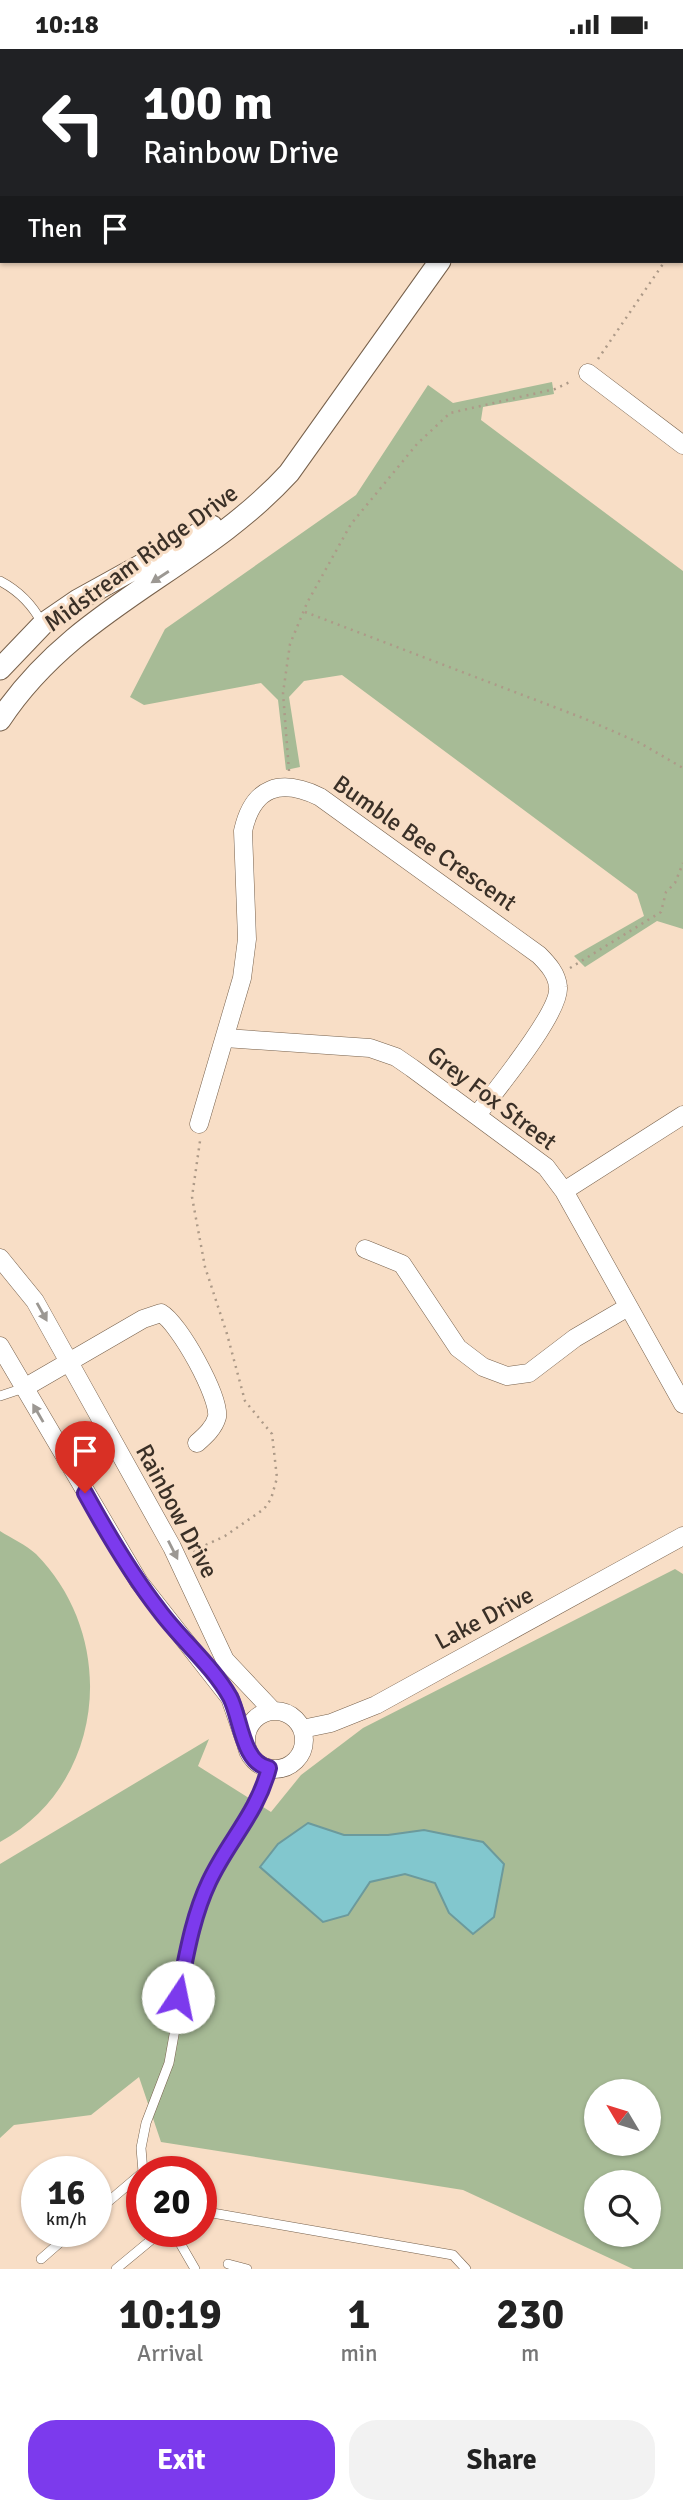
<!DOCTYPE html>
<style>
:root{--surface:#fff;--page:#f2f2f2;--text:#222;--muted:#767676;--accent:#7c3aed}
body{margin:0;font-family:Signika,sans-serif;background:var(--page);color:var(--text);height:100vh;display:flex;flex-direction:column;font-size:26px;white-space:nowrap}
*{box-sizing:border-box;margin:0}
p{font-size:23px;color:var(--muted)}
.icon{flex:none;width:38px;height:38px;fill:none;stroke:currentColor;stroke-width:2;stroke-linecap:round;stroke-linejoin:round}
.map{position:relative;height:2220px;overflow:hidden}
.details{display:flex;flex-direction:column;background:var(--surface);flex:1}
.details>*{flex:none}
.banner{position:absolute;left:0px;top:0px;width:684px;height:214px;box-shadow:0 2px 5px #0004;background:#202124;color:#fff;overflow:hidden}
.needle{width:46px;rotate:308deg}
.buttons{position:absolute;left:584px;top:2030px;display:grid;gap:14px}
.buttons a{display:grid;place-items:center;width:77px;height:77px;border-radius:50%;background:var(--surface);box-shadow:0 2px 5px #0004;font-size:35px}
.speed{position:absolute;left:21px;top:2107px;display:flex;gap:14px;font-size:35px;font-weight:700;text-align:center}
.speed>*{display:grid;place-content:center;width:91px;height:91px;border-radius:50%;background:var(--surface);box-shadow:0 2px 5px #0004;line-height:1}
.speed small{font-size:18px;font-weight:400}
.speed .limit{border:10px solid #d22;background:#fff;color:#111}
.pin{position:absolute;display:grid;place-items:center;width:60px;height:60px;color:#fff;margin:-72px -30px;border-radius:50% 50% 50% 0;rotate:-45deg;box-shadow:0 0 7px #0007}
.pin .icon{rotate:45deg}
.me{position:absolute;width:77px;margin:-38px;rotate:11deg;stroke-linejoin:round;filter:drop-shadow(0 0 5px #0008)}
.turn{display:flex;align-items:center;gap:24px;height:147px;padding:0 28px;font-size:32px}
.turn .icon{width:91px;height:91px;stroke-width:2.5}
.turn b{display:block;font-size:49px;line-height:60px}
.then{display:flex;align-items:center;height:66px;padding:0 28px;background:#0003;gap:14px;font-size:26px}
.eta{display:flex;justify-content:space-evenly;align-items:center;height:119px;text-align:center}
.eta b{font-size:42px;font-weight:800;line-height:49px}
.cta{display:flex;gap:14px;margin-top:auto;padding:14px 28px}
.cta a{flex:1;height:80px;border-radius:28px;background:var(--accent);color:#fff;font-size:28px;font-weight:800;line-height:80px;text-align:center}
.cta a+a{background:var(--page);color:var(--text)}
.status{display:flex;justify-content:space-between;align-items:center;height:49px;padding:0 35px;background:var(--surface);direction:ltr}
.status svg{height:19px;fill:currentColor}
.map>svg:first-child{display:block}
.green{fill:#a7bb96;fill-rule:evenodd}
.water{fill:#82c7ce;stroke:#6c9a9c;stroke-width:2}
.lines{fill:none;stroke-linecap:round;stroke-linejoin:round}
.service-casing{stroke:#77614c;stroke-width:10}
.minor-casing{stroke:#77614c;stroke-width:19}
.tertiary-casing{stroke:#77614c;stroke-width:23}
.path{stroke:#ad9a88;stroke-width:2.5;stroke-dasharray:2 5;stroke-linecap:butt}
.service{stroke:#fff;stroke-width:9}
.minor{stroke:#fff;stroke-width:18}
.tertiary{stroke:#fff;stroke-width:21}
.oneway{fill:#9c9893}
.route-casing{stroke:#51269a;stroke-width:18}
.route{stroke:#7c3aed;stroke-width:12}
.labels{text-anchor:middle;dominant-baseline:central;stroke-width:6;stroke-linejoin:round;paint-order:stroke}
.street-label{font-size:24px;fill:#3a3027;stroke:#f8dec6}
</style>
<div class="status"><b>10:18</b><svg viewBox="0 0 49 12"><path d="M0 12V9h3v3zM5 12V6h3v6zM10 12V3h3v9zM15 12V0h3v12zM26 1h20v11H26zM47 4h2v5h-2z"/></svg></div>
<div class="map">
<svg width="683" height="2220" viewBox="0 0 683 2220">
<rect width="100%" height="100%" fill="#f8dec6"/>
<!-- green -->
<path class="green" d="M552,333L554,345L483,358L481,371L683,522V880L657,872L585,918L574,907L644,867L637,845L342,626L304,632L289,648L300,718L286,721L278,651L261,634L144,656L130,648L165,580L356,446L428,336L453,354Z
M0,1482C11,1489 26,1496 36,1505C119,1589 106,1735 0,1793Z
M675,1520L683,1525V2220H633L463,2141L161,2093L139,2028L91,2066L14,2076L0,2089V1815L209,1690L198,1717L271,1763L301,1726L363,1679ZM597,2042H649V2095H597ZM597,2133H649V2186H597Z"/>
<!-- water -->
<path class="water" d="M308,1774L344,1786H388L424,1781L483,1793L504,1815L494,1868L473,1885L449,1864L435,1834L405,1825L370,1833L348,1866L323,1873L260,1818L278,1795Z"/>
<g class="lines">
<defs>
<path id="service" d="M0,532C19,542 32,555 42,574
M0,1347L24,1339
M143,2123L141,2099L146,2074L169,2014L196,1862L210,1830L249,1769L269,1719
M201,2162L453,2206L466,2220
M96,2163L142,2124
M173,2182L195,2220
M41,2210L73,2182
M228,2215L247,2220
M116,2220L162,2182"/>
<path id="minor" d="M588,324L683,396
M225,989L370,999L396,1008L412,1019L546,1118L564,1142L683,1355
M199,1075L242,929L247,890L243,782C253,737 281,729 320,748L539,906C548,915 557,925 558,938C561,963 495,1042 477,1066
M564,1142L683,1066
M365,1200L402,1215L458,1299L483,1318L507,1327L529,1324L575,1289L628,1258
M0,1209L35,1252L172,1498L225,1611L273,1662
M0,1297L139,1533L230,1649L246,1695
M24,1339L143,1270L161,1264C179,1274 220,1348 217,1368C214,1379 205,1387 197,1394
M246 1691a29 29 0 1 1 58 0a29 29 0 1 1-58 0Z
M302,1680L331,1674L376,1656L683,1487"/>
<path id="tertiary" d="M589,2L591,0
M0,620L43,575L78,551L212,477
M0,671C75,557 199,522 289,424L440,212"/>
</defs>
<!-- service casing -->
<use href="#service" class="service-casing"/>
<!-- minor casing -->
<use href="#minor" class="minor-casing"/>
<!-- tertiary casing -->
<use href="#tertiary" class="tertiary-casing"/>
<!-- path -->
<path class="path" d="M682,185H683
M598,310L665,212
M305,563L583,669L640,694L683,719
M289,722L283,644L290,595L307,554L351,475L417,395L450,364L555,340L572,332
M570,919L661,863L666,843L675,834L683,814
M193,1502L225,1487L264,1460L271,1450L277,1429L272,1385L245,1352L227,1285L205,1218L192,1148L200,1092"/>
<!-- service -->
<use href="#service" class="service"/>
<!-- minor -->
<use href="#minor" class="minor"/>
<!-- tertiary -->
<use href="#tertiary" class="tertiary"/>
</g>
<!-- one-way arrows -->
<defs><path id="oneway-solid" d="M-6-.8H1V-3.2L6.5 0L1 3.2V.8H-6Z" transform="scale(1.75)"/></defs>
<g class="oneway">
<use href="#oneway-solid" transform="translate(160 528) rotate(147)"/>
<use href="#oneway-solid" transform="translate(42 1263) rotate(61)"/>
<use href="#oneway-solid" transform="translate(38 1364) rotate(-120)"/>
<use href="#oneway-solid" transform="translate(173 1501) rotate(63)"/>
</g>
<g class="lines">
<defs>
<path id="route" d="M85,1444C107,1484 131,1525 159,1561C181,1591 212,1616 230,1648C241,1669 242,1714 269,1719C257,1765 228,1792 209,1833C192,1869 186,1909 178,1948"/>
</defs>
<!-- route casing -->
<use href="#route" class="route-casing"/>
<!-- route -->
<use href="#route" class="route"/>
</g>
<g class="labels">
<!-- street labels -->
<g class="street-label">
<text transform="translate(141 509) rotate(-36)">Midstream Ridge Drive</text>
<text transform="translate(425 794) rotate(35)">Bumble Bee Crescent</text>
<text transform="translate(492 1049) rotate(37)">Grey Fox Street</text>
<text transform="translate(177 1462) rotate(62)">Rainbow Drive</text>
<text transform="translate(484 1569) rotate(-28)">Lake Drive</text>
</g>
</g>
</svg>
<div class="buttons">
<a><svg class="needle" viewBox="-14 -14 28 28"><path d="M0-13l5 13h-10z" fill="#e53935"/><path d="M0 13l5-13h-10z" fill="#767676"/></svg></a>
<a><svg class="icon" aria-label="search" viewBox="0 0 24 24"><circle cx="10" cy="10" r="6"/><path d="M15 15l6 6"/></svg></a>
</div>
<div class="speed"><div>16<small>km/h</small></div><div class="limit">20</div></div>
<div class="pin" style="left:85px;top:1444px;background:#d93025"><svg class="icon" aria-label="arrive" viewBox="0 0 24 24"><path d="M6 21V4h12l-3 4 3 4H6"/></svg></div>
<svg class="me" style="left:178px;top:1948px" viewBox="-20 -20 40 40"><circle r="19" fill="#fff"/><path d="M0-13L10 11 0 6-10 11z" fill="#7c3aed"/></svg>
<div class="banner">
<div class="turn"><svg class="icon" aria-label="left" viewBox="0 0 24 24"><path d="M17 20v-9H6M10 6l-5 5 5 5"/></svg><div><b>100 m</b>Rainbow Drive</div></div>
<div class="then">Then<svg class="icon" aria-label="arrive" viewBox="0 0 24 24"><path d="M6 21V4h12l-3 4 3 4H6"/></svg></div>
</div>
</div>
<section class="details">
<div class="eta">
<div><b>10:19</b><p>Arrival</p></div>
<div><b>1</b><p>min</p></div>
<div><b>230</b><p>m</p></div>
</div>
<div class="cta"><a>Exit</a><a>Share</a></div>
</section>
